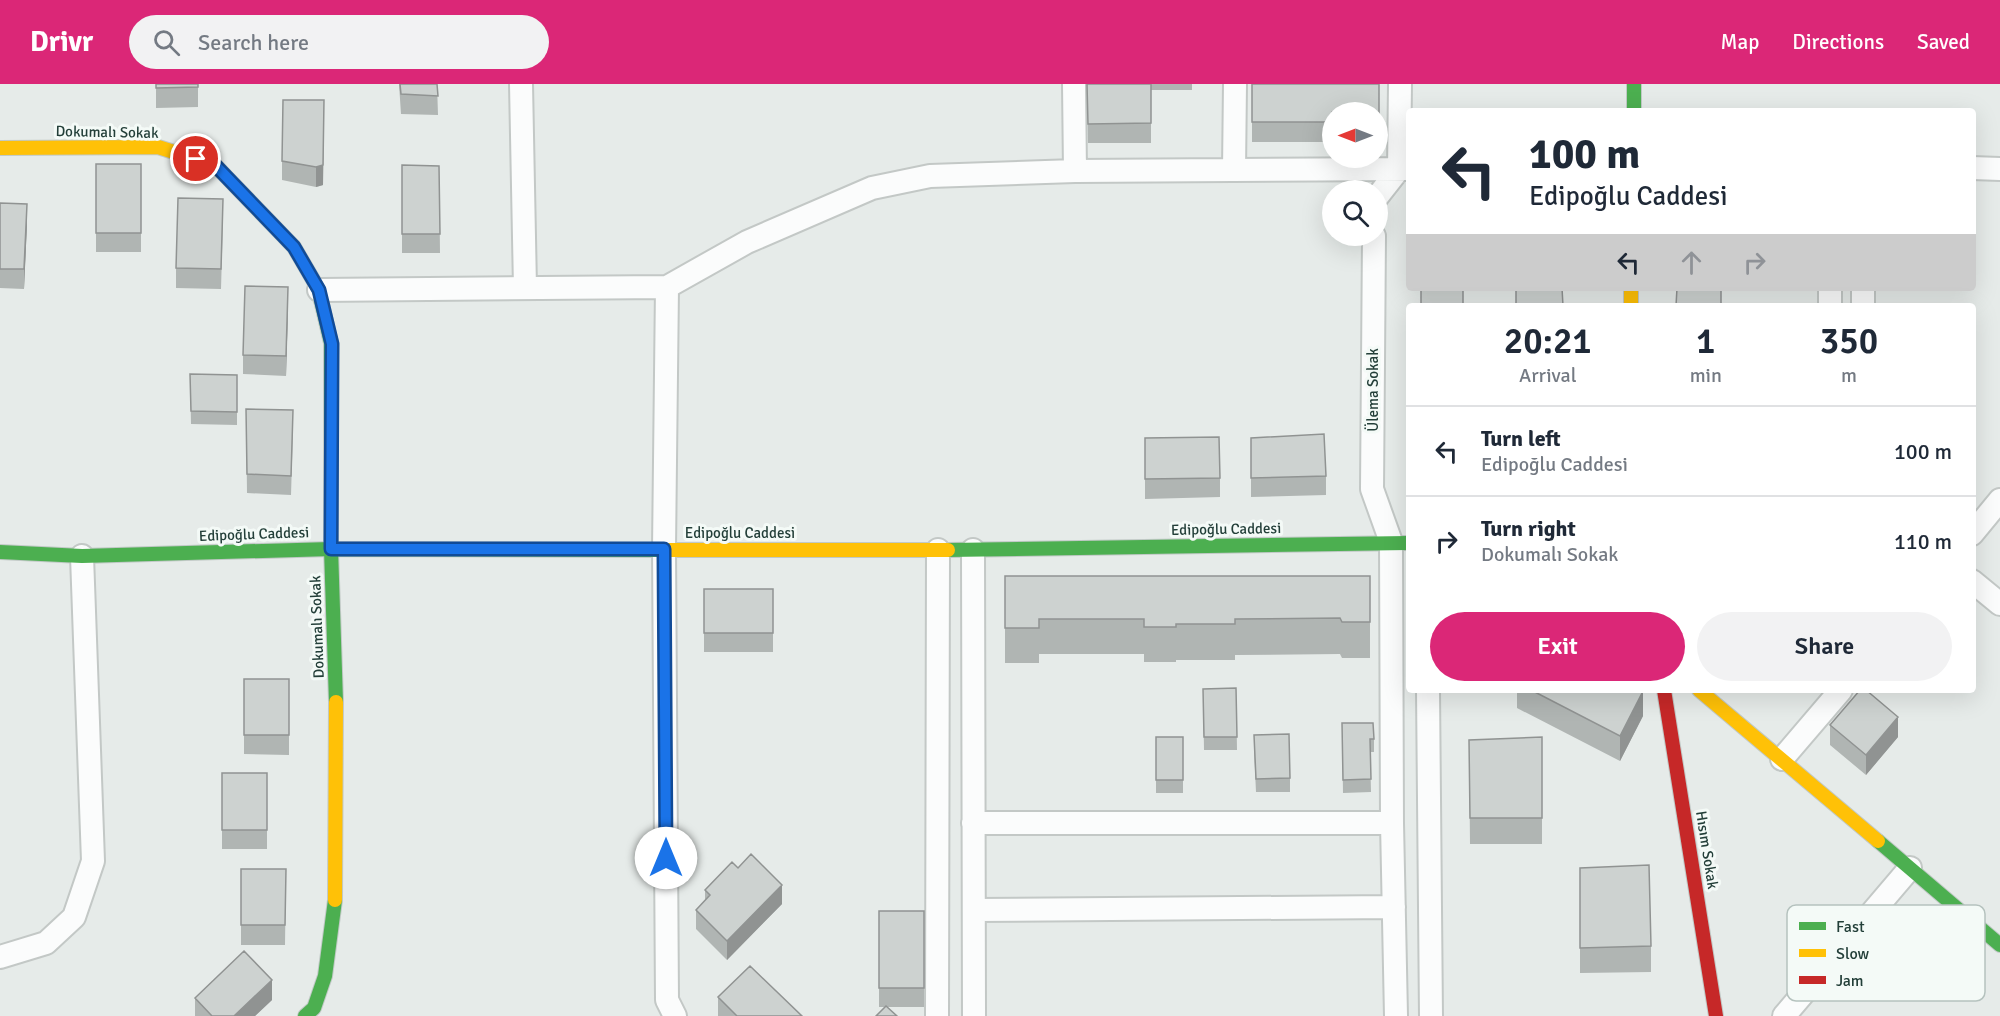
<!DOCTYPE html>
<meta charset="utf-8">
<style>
:root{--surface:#fff;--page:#f2f2f3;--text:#1f2937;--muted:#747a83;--line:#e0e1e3;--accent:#db2777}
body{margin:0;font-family:Signika,sans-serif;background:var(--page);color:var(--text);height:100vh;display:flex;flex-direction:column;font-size:22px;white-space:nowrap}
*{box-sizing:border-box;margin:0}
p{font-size:20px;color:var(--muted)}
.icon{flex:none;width:33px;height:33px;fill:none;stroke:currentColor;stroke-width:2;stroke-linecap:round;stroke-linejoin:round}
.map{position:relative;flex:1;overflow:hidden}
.panel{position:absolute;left:1406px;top:219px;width:570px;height:390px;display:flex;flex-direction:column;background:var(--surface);border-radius:6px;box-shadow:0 6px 24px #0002}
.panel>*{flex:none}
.guide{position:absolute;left:1406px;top:24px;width:570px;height:183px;border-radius:6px;box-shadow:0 6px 24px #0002;background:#fff;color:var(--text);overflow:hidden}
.needle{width:39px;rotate:270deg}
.fabs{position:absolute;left:1322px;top:18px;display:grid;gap:12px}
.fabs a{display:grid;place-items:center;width:66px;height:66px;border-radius:50%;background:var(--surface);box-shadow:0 6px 24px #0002;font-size:30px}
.pin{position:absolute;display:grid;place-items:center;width:51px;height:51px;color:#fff;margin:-26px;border:3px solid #fff;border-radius:50%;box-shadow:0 2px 6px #0007}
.me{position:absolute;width:66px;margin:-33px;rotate:0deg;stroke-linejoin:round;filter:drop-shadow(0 0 4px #0008)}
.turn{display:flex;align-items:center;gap:21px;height:126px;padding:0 24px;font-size:27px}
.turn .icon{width:78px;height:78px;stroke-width:2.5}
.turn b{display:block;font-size:42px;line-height:51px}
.lanes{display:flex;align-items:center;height:57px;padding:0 24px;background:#0003;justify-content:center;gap:30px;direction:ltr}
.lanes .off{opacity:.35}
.eta{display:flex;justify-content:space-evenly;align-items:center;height:102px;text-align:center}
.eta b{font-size:36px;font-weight:600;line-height:42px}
.button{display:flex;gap:12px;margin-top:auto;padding:12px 24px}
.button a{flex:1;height:69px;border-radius:36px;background:var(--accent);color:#fff;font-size:24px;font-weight:600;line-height:69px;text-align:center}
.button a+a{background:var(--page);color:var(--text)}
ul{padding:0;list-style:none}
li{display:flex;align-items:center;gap:18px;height:90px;padding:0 24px;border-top:2px solid var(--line)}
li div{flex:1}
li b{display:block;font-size:22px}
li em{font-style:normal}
header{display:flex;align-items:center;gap:36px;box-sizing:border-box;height:84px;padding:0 30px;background:var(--accent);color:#fff}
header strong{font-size:28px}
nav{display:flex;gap:33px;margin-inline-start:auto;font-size:21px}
.search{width:420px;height:54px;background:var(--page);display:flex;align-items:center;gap:15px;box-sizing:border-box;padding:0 21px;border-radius:33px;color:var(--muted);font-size:22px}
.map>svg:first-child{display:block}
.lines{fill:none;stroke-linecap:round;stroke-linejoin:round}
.street-casing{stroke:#c3c8c6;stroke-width:26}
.fast-casing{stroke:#c1c9c6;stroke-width:16}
.slow-casing{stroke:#c1c9c6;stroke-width:16}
.jam-casing{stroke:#c1c9c6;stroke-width:16}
.street{stroke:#fbfcfc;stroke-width:22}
.fast{stroke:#4caf50;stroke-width:14}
.slow{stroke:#ffc107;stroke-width:14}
.jam{stroke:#c62828;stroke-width:14}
.wall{fill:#b0b5b3}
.shaded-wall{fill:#909392}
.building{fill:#cdd2d0;stroke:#909392;stroke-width:1.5}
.route-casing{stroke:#114b97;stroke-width:15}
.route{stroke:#1a73e8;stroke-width:10}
.labels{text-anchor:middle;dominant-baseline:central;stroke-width:6;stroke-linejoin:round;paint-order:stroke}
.street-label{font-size:15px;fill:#233f39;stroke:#f4faf7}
.key{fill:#f4faf7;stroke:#b5c2be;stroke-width:1.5}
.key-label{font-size:16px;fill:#233f39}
</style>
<header>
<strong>Drivr</strong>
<div class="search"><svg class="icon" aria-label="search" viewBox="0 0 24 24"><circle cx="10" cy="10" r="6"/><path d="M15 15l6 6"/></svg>Search here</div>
<nav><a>Map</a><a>Directions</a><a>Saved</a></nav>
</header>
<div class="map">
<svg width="2000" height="932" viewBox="0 0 2000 932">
<rect width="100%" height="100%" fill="#e6ebe9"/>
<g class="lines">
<defs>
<path id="street" d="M521,0L525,204
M1074,0L1075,87
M1972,84L2000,85
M1234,86L1235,0
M1377,113L1399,85L1400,0
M1374,152L1372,405L1391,458L1392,739L1396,932
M667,203L664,465L667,916L675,932
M319,206L667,203L747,158L872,104L930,92L1075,87L1408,85
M1830,222V204
M1863,222V204
M1972,450L2000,416
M973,466L974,932
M1972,497L2000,520
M1428,606L1431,932
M1782,675L1841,606
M973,739H1392
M975,826L1394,823
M0,873L46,859L74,833L93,777L82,472
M937,932L938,466
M1784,932L1910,784"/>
<path id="fast" d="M1634,0V27
M321,216L331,259V465L336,618
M948,466L1408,459
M0,468L82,472L331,465L665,466
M1878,757L2000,861
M305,932L314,924L325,892L335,816"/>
<path id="slow" d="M0,64L158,63L215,81L294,163L319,206L321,216
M1631,204V222
M665,466H948
M1699,606L1878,757
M335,816L336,618"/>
<path id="jam" d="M1664,606L1716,932"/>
</defs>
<!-- street casing -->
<use href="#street" class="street-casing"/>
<!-- fast casing -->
<use href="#fast" class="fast-casing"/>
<!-- slow casing -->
<use href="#slow" class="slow-casing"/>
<!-- jam casing -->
<use href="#jam" class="jam-casing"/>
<!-- street -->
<use href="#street" class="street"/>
<!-- fast -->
<use href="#fast" class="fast"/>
<!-- slow -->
<use href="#slow" class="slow"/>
<!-- jam -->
<use href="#jam" class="jam"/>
</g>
<!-- wall -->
<path class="wall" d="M156,0H198V23L156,24Z
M399,0H437L438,31L401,30Z
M1087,0H1192V6H1151V59H1088Z
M1252,0H1379V58H1377V28H1332V58H1252Z
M324,16L323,101L316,103L282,96V77Z
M96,80H141V168H96Z
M402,81L439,82L440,169H402Z
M1407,118H1408V162H1407Z
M0,119L27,140L24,205L0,204Z
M223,135L221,205L176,204V184Z
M288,223L286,292L243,290V271Z
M1407,281H1408V325H1407Z
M190,290L237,291V341L191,340Z
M246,325L293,345L291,411L247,409Z
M1145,354L1220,394V413L1145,415Z
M1251,354L1326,392V411L1251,413Z
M1005,492H1370V574H1342L1340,570L1235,571V576H1176V578H1144V570H1039V579H1005Z
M704,505H773V568H704Z
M244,595H289V671L244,670Z
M1236,604L1237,666H1204L1203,605Z
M1517,606H1641L1643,632L1620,677L1517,624Z
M1342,639L1374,655V668H1370L1371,708L1343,709Z
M1830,641L1898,653L1866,691L1830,661Z
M1156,653H1183V709H1156Z
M1542,653V760H1470L1469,656Z
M1254,665L1290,694V708H1256Z
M222,689H267V765H222Z
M738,784L782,820L727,876L696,845V826L705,816V806Z
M1580,784L1651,862V888L1580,889Z
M241,785H286L285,861H241Z
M879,827H924V923H879Z
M718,913L802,932H718Z
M195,914L272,916L255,932H195Z"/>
<!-- shaded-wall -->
<path class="shaded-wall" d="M324,16L323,101L316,103V83Z
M27,120V140L24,205V185Z
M288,203V223L286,292V272Z
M1643,607V632L1620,677V652Z
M1898,633V653L1866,691V671Z
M782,801V820L727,876V857Z
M272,896V916L255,932H234Z"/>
<!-- building -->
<path class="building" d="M156,0H198V3L156,4Z
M400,0H437L438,12L401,10Z
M1087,0H1151V39L1088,40Z
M1252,0H1379V38H1377V28H1332V38H1252Z
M283,16H324L323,81L316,83L282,77Z
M96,80H141V149H96Z
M402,81L439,82L440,150H402Z
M178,114L223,115L221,185L176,184Z
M1407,118H1408V143H1407Z
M0,119L27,120L24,185H0Z
M245,202L288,203L286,272L243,271Z
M1421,204H1463V222H1421Z
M1516,204H1562L1563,222H1516Z
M1677,204H1721V222H1676Z
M1407,281H1408V306H1407Z
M190,290L237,291V328L191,327Z
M246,325L293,326L291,392L247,390Z
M1324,350L1326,392L1251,394V354Z
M1219,353L1220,394L1145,395V354Z
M1005,492H1370V538H1342L1340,534L1235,535V540H1176V543H1144V535H1039V544H1005Z
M704,505H773V549H704Z
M244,595H289V651H244Z
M1236,604L1237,653H1204L1203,605Z
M1531,606H1641L1643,607L1620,652Z
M1860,606H1866L1898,633L1866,671L1830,641Z
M1342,639H1373L1374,655H1370L1371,695L1343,696Z
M1289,650L1290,694L1256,695L1254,651Z
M1156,653H1183V696H1156Z
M1542,653V734H1470L1469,656Z
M222,689H267V746H222Z
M751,770L782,801L727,857L696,826L710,811L705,806L732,778L738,784Z
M1649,781L1651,862L1580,864V784Z
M241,785H286L285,841H241Z
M879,827H924V904H879Z
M244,867L272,896L234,932H212L195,914Z
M750,882L802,932H737L718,913Z
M886,922L897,932H876Z"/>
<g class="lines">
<defs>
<path id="route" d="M196,75L215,81L294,163L319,206L332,260L331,465H664L666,774"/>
</defs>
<!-- route casing -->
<use href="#route" class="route-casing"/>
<!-- route -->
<use href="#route" class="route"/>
</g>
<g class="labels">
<!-- street labels -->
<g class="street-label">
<text transform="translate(107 48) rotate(1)">Dokumalı Sokak</text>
<text transform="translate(1373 306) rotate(-90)">Ülema Sokak</text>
<text transform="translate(1226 445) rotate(-1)">Edipoğlu Caddesi</text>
<text x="740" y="449">Edipoğlu Caddesi</text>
<text transform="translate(254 450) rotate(-2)">Edipoğlu Caddesi</text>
<text transform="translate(317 543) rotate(-92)">Dokumalı Sokak</text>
<text transform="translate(1707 766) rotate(81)">Hısım Sokak</text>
</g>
</g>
<!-- legend -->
<rect x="1787" y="821" width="198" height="96" rx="9" class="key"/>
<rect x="1799" y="838" width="27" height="8" fill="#4caf50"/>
<rect x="1799" y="865" width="27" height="8" fill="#ffc107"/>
<rect x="1799" y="892" width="27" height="8" fill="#c62828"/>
<g class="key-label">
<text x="1836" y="848">Fast</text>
<text x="1836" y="875">Slow</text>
<text x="1836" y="902">Jam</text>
</g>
</svg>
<div class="fabs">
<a><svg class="needle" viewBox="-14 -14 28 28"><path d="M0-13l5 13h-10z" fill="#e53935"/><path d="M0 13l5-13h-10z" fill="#747a83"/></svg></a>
<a><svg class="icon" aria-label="search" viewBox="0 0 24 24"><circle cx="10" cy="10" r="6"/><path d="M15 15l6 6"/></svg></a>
</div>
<div class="pin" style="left:196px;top:75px;background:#d93025"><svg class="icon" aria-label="arrive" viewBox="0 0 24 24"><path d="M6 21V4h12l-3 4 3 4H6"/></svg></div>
<svg class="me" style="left:666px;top:774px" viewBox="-20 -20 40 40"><circle r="19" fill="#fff"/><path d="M0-13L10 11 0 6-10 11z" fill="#1a73e8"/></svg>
<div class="guide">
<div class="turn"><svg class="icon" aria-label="left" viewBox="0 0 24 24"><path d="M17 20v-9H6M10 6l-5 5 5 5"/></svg><div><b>100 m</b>Edipoğlu Caddesi</div></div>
<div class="lanes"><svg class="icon" aria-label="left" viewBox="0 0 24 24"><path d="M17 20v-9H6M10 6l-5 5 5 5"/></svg><svg class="icon off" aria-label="ahead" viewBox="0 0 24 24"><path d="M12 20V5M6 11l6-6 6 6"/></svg><svg class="icon off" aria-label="right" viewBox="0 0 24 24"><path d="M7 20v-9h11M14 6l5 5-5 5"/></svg></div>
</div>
<section class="panel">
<div class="eta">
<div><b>20:21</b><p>Arrival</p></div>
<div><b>1</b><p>min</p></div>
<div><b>350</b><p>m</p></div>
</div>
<ul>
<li><svg class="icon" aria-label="left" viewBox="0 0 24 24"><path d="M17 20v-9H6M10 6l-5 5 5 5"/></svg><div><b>Turn left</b><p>Edipoğlu Caddesi</p></div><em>100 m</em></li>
<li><svg class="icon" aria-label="right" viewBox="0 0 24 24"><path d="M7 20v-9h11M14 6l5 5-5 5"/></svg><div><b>Turn right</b><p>Dokumalı Sokak</p></div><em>110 m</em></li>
</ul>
<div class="button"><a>Exit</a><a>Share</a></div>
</section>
</div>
